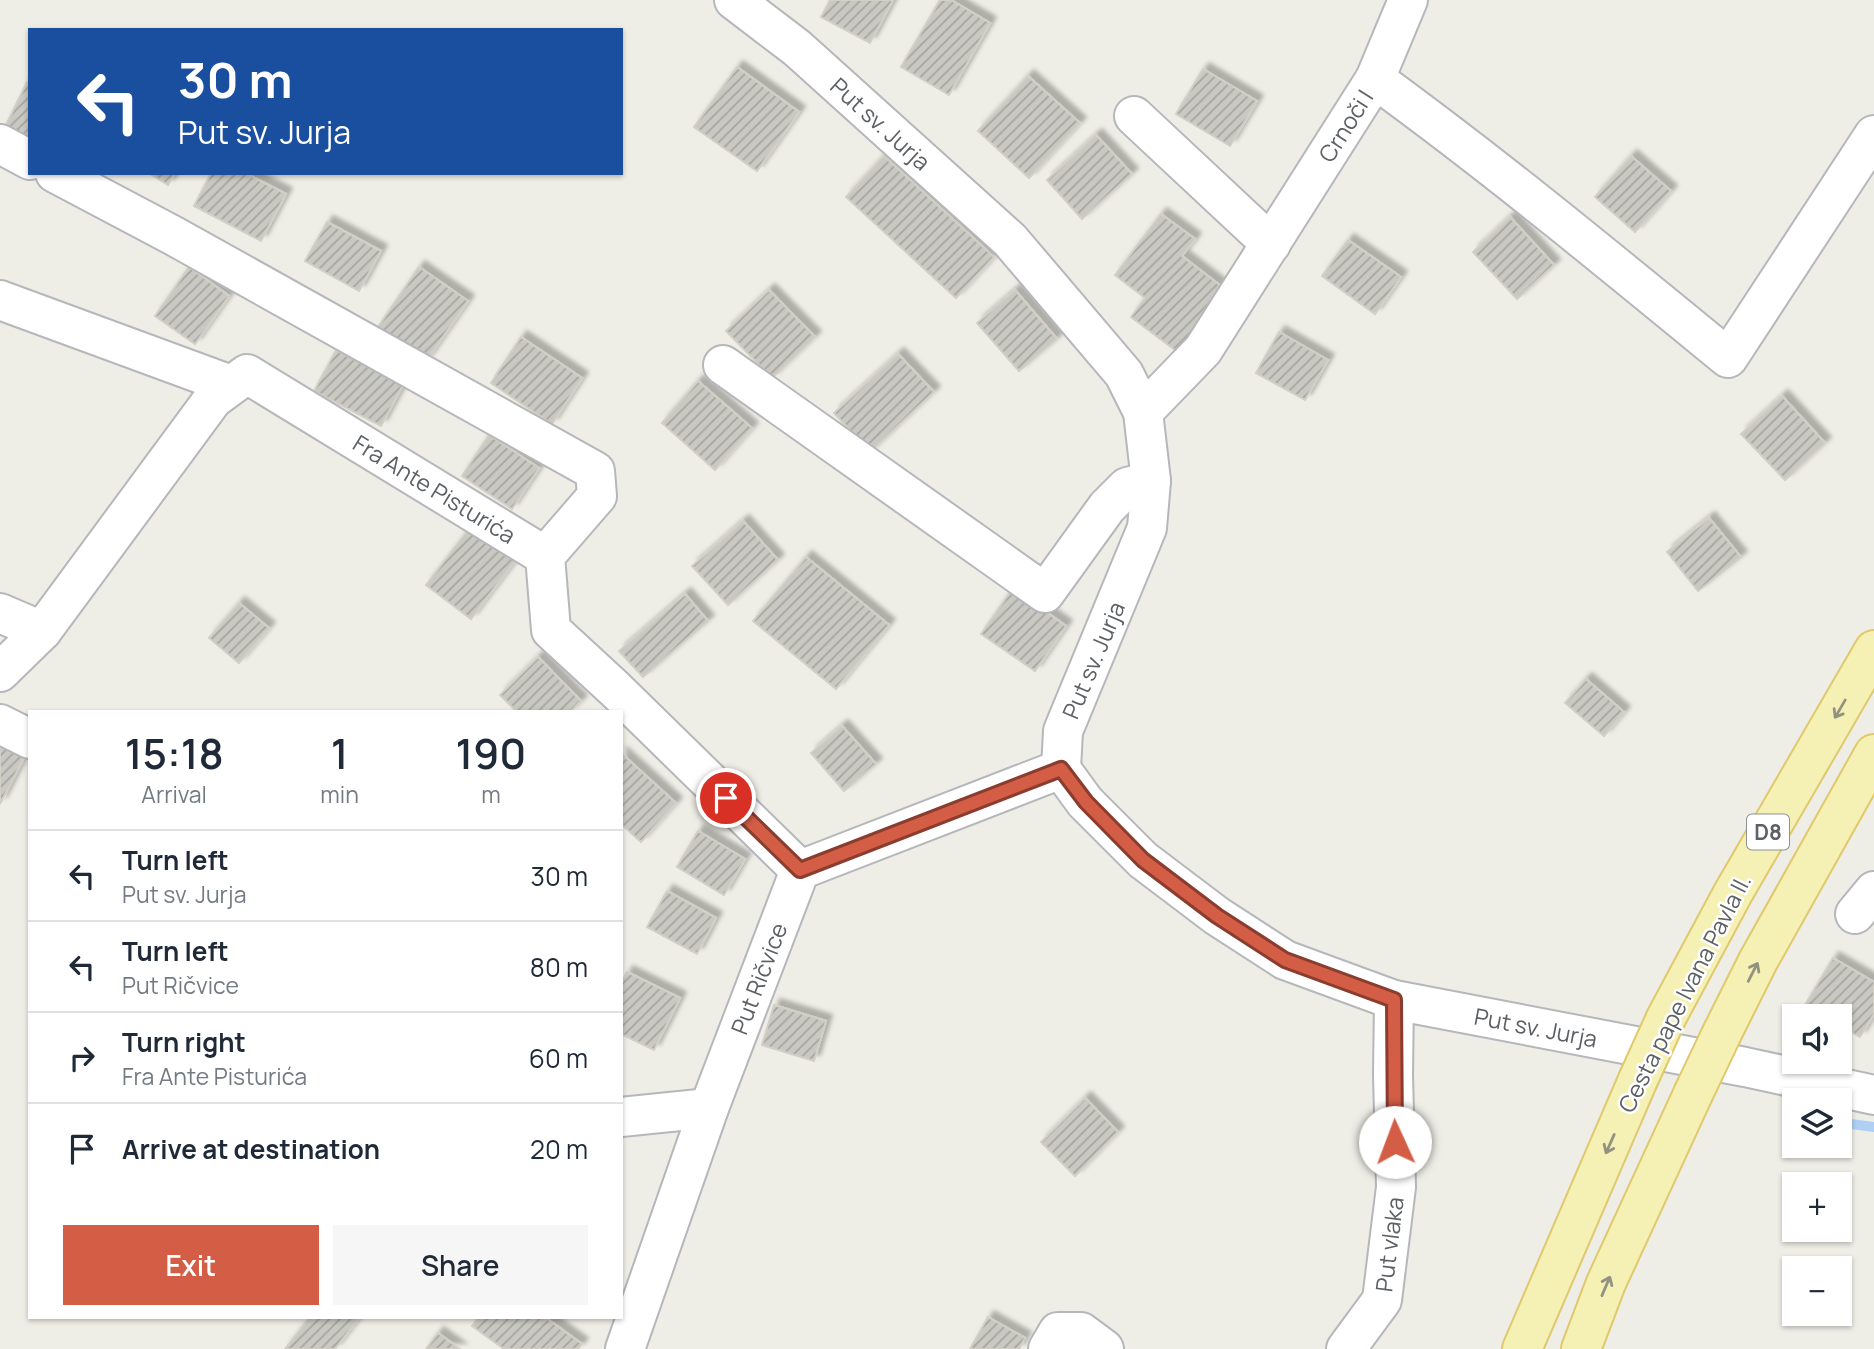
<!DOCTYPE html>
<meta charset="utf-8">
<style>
:root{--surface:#fff;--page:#f6f6f7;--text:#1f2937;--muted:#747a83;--line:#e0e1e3;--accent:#d45d46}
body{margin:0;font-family:Manrope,sans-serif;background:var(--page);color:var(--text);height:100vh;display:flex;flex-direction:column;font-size:26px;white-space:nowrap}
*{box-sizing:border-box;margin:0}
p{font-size:23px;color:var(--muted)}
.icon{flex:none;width:38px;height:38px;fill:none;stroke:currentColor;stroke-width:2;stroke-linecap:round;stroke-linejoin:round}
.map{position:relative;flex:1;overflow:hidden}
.panel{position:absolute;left:28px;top:710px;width:595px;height:609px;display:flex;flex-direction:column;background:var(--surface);border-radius:0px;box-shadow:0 2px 5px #0004}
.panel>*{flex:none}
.top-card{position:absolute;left:28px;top:28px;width:595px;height:147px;border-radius:0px;box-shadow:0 2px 5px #0004;background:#1a4fa0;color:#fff;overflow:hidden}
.tools{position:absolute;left:1782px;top:1004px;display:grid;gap:14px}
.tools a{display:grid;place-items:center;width:70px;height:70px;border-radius:0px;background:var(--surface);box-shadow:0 2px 5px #0004;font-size:35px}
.pin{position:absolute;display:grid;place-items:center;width:60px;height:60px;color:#fff;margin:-30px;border:4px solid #fff;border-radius:50%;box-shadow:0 2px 7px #0007}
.me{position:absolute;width:77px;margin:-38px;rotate:358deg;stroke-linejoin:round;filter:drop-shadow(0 0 5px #0008)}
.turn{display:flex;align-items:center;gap:24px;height:147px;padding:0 35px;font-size:32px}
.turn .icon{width:91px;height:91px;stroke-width:2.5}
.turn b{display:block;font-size:49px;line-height:60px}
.eta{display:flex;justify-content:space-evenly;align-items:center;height:119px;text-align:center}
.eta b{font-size:42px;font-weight:600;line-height:49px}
.cta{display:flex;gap:14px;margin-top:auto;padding:14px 35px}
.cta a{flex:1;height:80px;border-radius:0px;background:var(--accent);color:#fff;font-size:28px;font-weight:600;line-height:80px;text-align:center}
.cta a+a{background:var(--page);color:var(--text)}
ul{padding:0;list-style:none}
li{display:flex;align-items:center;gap:21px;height:91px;padding:0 35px;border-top:2px solid var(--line)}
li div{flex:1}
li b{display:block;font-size:26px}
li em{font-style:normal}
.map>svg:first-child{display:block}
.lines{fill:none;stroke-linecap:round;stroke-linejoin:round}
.stream{stroke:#afd0f4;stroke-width:10}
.building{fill:url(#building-hatch);stroke:#d2cfc5;stroke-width:2;filter:url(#shadow)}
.minor-casing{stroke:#b6b7bb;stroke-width:42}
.major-casing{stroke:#e0c96c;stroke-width:42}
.minor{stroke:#fff;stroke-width:38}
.major{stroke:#f5f0b3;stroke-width:38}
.major-bridge-casing{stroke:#e0c96c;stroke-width:42;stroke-linecap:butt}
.major-bridge{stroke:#f5f0b3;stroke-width:38}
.oneway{stroke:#929280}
.route-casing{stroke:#8a3c2e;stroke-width:18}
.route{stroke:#d45d46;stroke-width:12}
.labels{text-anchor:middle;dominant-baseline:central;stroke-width:5;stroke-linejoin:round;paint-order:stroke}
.shield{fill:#fff;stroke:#8e9092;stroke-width:2}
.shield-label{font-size:21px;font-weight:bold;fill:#5d6064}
.street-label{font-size:23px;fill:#5d6064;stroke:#fff}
</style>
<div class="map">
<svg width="1874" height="1349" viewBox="0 0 1874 1349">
<defs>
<pattern id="building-hatch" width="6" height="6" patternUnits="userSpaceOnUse" patternTransform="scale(1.75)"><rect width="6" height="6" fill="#c9c8c2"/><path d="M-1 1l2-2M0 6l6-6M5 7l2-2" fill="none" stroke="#a6a6a1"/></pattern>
<filter id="shadow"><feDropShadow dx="6" dy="-6" stdDeviation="2" flood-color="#0004"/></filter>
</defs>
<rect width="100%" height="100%" fill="#eeede6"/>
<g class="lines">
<!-- stream -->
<path class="stream" d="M1851,1124L1874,1127"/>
</g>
<!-- building -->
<path class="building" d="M830,0H893L870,43L821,17Z
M940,0H951L990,23L949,95L901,67Z
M737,67L799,112L757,171L694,127Z
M1203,69L1257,101L1230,146L1176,114Z
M1028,76L1080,123L1029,178L978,131Z
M27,82L30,84V141L4,129Z
M1096,135L1132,174L1082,219L1047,180Z
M884,156L994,257L956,298L846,197Z
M1631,156L1671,191L1635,232L1595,197Z
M149,173H175L168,185Z
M211,173H245L286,194L261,241L194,206Z
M1161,214L1195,239L1182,256L1226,290L1179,353L1131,317L1145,298L1115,275Z
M1510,217L1554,265L1517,299L1473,252Z
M327,222L381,251L359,291L305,261Z
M1348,240L1401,277L1375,314L1322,276Z
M189,267L229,296L195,344L155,316Z
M419,267L468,301L426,361L378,327Z
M769,290L815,337L772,378L726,331Z
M1015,290L1057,339L1019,371L977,323Z
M1279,332L1328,360L1305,400L1256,373Z
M521,337L582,378L552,424L491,383Z
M336,350L403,385L381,426L314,391Z
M898,354L934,392L870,452L834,413Z
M698,381L752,428L715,470L662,423Z
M1782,396L1825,443L1785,480L1741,434Z
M489,435L539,468L512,509L462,476Z
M1709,518L1741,557L1698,591L1667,552Z
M743,521L778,560L728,605L692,566Z
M472,525L517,558L471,619L426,585Z
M806,557L889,625L836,689L753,621Z
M1013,588L1066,626L1035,671L981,634Z
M685,594L708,621L643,677L619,651Z
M239,603L269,628L239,663L209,638Z
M538,657L581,701L570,712H517L500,695Z
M1586,679L1624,712L1604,736L1565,703Z
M842,726L876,764L844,791L811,753Z
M0,738L27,752L0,804Z
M621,753L676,803L641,842L621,824Z
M698,831L745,859L724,895L677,867Z
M667,891L716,918L697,954L647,927Z
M1833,958L1874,982V1014L1860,1037L1839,1025V1017H1825L1805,1005Z
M627,972L680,998L654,1050L621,1034V984Z
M774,1005L826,1021L814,1061L762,1045Z
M1085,1098L1118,1132L1075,1176L1041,1142Z
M988,1317L1025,1338L1019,1349H970Z
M309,1318H359L335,1349H285Z
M478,1318H546L582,1344L578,1349H504L472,1326Z
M438,1333L460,1349H426Z"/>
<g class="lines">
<defs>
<g id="minor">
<path id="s1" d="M734,0L797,48L1010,240L1124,374L1143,412L1151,481L1147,528L1063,731L1061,769L1085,802L1143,860L1217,916L1285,960L1394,1000L1745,1067L1874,1095"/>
<path d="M1375,79C1496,167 1612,263 1728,358L1874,135"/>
<path d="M1134,116L1271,244"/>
<path d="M0,144L30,160"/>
<path d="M55,173L174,236L595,471L597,496L545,556"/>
<path d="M0,300L231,385"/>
<path d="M723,365L1045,593L1107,507L1127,487L1151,481"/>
<path id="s2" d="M1143,412L1203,350L1375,79L1408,0"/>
<path d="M0,613L42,631"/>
<path id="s3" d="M0,672L42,631L213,399L247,374L545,556L551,630L615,689L800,870"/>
<path d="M0,724L30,739"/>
<path d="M1855,914L1874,891"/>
<path d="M621,1117L709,1108"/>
<path id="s4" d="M625,1349L709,1108L800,870L1061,769"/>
<path d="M1048,1349L1058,1332H1081L1104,1349"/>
<path id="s5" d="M1346,1349L1382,1300L1396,1187L1393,1075L1394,1000"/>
</g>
<path id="major" d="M1666,1018L1733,893L1874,650
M1722,1033L1758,961L1874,754
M1522,1349L1637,1082
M1581,1349L1606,1283L1693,1094"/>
</defs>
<!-- minor casing -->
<use href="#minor" class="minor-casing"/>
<!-- major casing -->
<use href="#major" class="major-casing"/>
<!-- minor -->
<use href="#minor" class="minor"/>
<!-- major -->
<use href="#major" class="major"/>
<defs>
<path id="major-bridge" d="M1637,1082L1666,1018
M1693,1094L1722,1033"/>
</defs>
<!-- major-bridge casing -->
<use href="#major-bridge" class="major-bridge-casing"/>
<!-- major-bridge -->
<use href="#major-bridge" class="major-bridge"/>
</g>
<!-- one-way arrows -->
<defs><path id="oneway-shaft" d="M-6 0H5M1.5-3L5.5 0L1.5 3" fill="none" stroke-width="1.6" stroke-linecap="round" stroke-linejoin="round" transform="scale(1.75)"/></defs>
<g class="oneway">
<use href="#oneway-shaft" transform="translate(1840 709) rotate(120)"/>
<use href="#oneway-shaft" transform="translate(1753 972) rotate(-63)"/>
<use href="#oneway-shaft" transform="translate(1610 1144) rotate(114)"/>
<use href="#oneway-shaft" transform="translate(1606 1286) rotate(-67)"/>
</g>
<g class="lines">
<defs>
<path id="route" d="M726,798L800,870L1061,769L1086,802L1143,860L1217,916L1285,960L1394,1000L1395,1142"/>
</defs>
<!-- route casing -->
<use href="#route" class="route-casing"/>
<!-- route -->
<use href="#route" class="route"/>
</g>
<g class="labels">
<!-- shield labels -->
<rect class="shield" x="1747" y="814.5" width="42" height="35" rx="5"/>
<g class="shield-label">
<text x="1768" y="832">D8</text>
</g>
<!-- street labels -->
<g class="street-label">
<text stroke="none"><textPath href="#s1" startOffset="192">Put sv. Jurja</textPath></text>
<text stroke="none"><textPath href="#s2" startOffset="352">Crnoči l</textPath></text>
<text stroke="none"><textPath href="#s3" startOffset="609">Fra Ante Pisturića</textPath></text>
<text transform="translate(1093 660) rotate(-67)">Put sv. Jurja</text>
<text stroke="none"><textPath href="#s4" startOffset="394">Put Ričvice</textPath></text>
<text transform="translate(1684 993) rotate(-63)">Cesta pape Ivana Pavla II.</text>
<text stroke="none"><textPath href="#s1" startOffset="1516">Put sv. Jurja</textPath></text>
<text stroke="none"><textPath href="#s5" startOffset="117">Put vlaka</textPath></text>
</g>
</g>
</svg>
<div class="tools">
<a><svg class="icon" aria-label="sound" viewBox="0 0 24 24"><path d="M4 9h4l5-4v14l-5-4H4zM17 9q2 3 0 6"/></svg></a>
<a><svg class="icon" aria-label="layers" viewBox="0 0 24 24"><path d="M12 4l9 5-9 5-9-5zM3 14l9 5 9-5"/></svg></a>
<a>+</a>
<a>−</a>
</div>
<div class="pin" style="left:726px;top:798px;background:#d93025"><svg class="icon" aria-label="arrive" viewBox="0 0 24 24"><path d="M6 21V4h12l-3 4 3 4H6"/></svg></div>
<svg class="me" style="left:1395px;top:1142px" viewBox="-20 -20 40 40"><circle r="19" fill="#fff"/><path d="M0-13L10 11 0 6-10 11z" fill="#d45d46"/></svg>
<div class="top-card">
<div class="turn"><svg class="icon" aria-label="left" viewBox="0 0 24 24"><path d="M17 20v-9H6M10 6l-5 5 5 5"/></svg><div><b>30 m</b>Put sv. Jurja</div></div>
</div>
<section class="panel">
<div class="eta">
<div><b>15:18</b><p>Arrival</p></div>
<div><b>1</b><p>min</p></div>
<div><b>190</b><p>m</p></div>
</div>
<ul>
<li><svg class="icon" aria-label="left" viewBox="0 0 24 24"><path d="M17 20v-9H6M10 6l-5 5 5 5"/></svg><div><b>Turn left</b><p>Put sv. Jurja</p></div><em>30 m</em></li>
<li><svg class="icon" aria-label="left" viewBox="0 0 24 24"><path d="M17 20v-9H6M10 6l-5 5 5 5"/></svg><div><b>Turn left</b><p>Put Ričvice</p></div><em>80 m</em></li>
<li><svg class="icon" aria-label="right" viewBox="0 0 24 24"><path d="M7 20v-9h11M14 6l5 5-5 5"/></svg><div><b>Turn right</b><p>Fra Ante Pisturića</p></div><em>60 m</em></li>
<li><svg class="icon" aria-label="arrive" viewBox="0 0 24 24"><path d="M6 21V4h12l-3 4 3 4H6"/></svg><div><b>Arrive at destination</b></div><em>20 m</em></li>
</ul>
<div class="cta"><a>Exit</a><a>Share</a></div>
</section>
</div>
